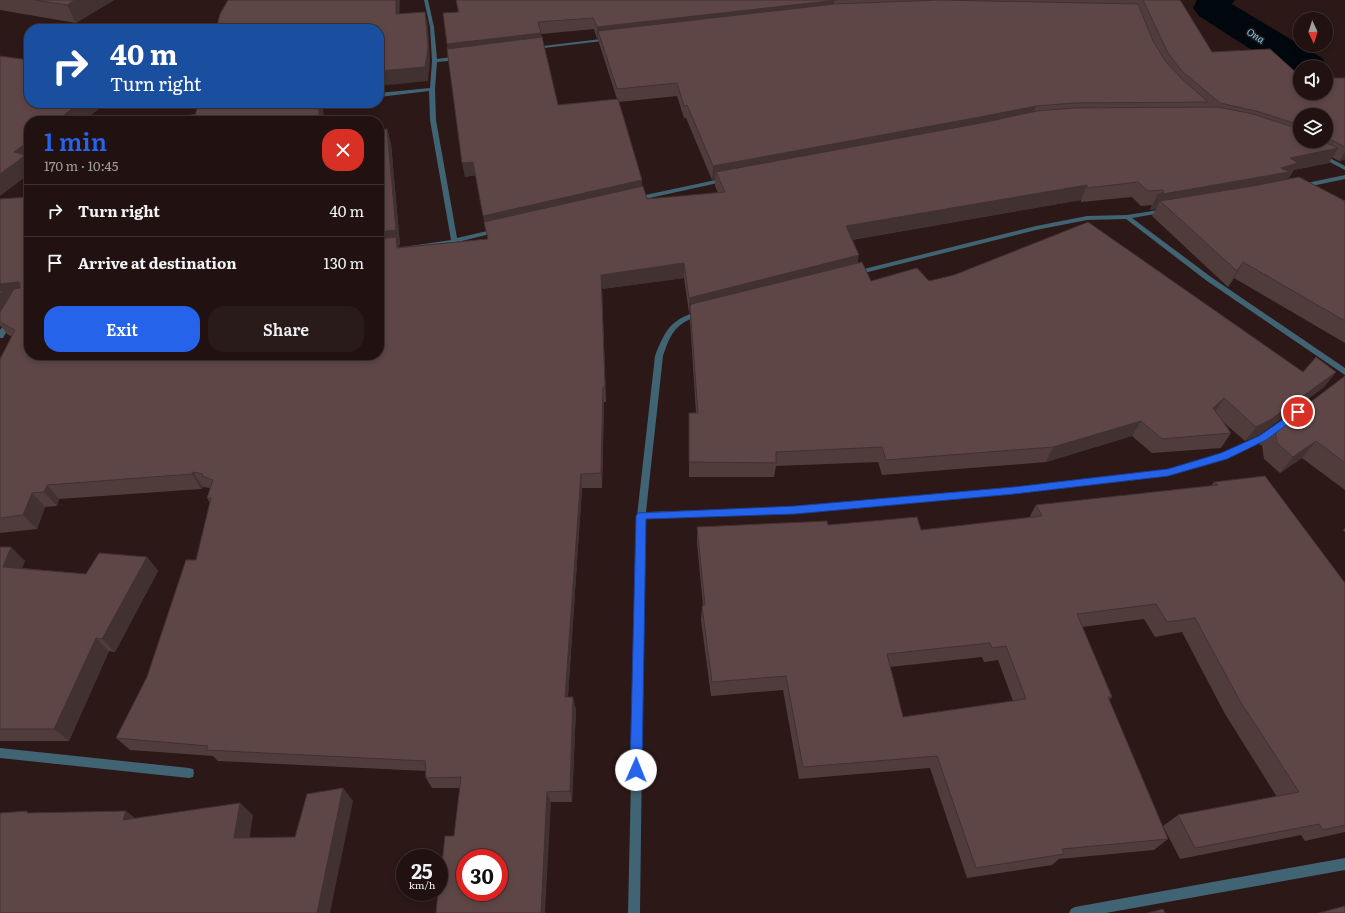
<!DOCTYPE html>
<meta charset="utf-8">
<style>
:root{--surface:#211211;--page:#291b1a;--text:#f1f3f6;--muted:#a29e9f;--line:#3e3231;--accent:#2563eb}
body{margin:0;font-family:Literata,serif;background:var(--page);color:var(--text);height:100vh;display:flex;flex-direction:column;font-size:15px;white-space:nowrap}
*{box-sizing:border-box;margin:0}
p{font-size:13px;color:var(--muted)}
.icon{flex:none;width:22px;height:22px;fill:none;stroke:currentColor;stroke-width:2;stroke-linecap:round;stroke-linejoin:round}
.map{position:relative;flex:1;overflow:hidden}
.details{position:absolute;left:24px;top:116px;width:360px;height:244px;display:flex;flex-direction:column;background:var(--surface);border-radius:16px;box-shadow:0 2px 6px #0003,0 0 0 1px var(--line)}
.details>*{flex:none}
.banner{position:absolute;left:24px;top:24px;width:360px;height:84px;border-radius:16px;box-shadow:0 2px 6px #0003,0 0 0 1px var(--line);background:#1a4fa0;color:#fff;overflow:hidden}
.needle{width:26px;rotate:176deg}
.buttons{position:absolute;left:1293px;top:12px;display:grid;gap:8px}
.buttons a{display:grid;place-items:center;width:40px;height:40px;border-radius:50%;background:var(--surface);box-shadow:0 2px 6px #0003,0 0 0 1px var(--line);font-size:20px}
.speed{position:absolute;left:396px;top:849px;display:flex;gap:8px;font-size:20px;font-weight:700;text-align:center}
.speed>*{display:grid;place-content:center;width:52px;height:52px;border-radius:50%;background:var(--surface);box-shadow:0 2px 6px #0003,0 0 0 1px var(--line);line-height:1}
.speed small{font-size:10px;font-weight:400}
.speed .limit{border:6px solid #d22;background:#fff;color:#111}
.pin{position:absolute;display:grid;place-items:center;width:34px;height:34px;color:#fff;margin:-17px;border:2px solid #fff;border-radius:50%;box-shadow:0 1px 4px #0007}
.me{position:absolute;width:44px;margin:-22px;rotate:1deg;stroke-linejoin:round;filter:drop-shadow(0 0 3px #0008)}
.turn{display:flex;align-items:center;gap:14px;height:84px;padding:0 20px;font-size:18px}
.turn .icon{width:52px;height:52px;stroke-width:2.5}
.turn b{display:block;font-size:28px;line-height:34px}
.round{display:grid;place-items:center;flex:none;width:42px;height:42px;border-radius:16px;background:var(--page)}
.summary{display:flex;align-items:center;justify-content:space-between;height:68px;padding:0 20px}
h1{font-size:24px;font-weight:600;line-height:30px;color:var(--accent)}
.primary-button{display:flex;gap:8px;margin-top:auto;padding:8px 20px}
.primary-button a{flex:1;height:46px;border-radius:16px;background:var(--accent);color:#fff;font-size:16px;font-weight:600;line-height:46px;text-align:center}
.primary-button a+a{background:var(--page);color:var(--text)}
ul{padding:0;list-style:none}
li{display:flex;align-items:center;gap:12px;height:52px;padding:0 20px;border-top:1px solid var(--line)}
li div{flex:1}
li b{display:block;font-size:15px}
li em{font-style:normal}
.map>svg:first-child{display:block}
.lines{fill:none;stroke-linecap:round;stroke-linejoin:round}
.river{fill:#01080d;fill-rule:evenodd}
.lane{fill:#406473;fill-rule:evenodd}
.street{fill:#406473;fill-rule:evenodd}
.wall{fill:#513c3c;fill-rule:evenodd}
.shaded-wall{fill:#423131}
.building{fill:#5e4646;stroke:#423131;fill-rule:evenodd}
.route{fill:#2563eb;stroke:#184099}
.labels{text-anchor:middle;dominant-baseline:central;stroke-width:3;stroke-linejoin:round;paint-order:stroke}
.far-water-label{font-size:10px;font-style:italic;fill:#6bd0f7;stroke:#2c1817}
</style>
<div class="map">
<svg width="1345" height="913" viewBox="0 0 1345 913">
<rect width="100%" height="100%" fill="#2c1817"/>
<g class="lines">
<!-- river -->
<path class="river" d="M1197,0H1235L1232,4L1322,58L1328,67L1326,69V67H1300V78L1292,76L1199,16L1193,8Z"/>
<!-- lane -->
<path class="lane" d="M0,748L189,768L193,769L194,773L193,777L189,778L0,758Z"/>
<!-- street -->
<path class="street" d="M424,0H428L434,27L437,59L458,56L461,58L458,60L437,62L435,89L436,120L457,238L496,229L499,231L498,232L454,243L412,249L409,247L410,246L451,240L430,120L429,91L379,97V93L430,88L432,61L430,27Z
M609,38H611V40L535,49L533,48L535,47Z
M206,113L209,115L208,116L169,121H152L155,119Z
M1322,154L1345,166V170L1320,157V155Z
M1345,175V179L1302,188L1299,186L1302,184Z
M725,178L728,180L727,181L636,201L633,199L636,197Z
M1165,209L1167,210V212L1132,218L1211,277L1345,368V375L1207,281L1126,219L1087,220L1036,230L856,275L853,273L856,271L1036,226L1087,216L1127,215Z
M699,311H701L702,313L701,315C676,323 671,332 663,356L646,512L795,507L1014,488L1168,470L1221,454L1260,436L1272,427H1278L1279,429L1266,440L1227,458L1168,476L1014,494L795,513L645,519L640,913H628L637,516L655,356C665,330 671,319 699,311Z
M7,320H9L12,322L3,338H0V330Z
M1345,858V870L1106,913H1069L1071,909L1075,907Z"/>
</g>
<!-- wall -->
<path class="wall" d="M0,0H114L76,23L0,10Z
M456,0H932V1H933V0H1180L1212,52L1300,93L1345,78V159L1339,161L1332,157L1329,163L1293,170L1289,178L1285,179V180L1345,201V343L1234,278L1228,287L1152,216L1156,209L1150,210L1152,205L1141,206L1132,197L1081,202V200L852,240L858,263L871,281H929L1303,372H1336L1324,387L1259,435L1245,441L1222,421L1231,433L1221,448L1152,453L1132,436L1046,462L882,475L878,462L776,466L774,477H689V413H696L690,321V312L689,313L684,278L602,289L606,402H604L602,488H582L568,697L576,709L572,802H551L454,836L460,788H432L426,778V771L218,761L213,756L130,750L116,738L147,677L196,560L210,503L207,498L210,488L203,487L201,489L59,499L57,506L45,507L37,529L0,533V359L12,337L7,334L1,326L0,327V199L29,197V355L387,129L391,144L400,245H399V247L488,239L476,175L465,177L447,49L458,12ZM594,29L597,39L598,38L599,43L617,99L558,105L541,34ZM677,96L684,118H686L712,180L715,179V186L718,193L647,199L642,186V180L619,102ZM1300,115H1326V141H1300Z
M1345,376V490L1302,458L1280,473L1264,459L1262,445H1259L1272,429L1280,425Z
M1214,482L1345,583V832L1305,841L1301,835L1180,859L1163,826L1178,815L1277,797L1225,714L1182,632L1155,637L1144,619L1082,627L1112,697L1109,700L1168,839L1154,850L1059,859L1052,865L967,878L930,768L799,779L783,690L711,696L701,620L702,606H703L697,543V527L828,525L921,530L1029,518L1036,505L1211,486ZM982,657L984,662L998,660L1013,701L903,717L890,667Z
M1345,528V532L1343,530Z
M0,547L25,561L22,568L86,574L147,557L158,571L115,652L109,651L69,741H0Z"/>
<!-- shaded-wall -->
<path class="shaded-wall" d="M75,0H114L76,23L67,5Z
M396,0H400L399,28L396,14Z
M834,0L833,12L598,31V38L597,39V27Z
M425,12L428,26L430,61L428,81L379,86V71Z
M541,33L542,45L449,56L447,44Z
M80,103H107L83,121H56Z
M319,103H323L324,121H319Z
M1036,106L1032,118L716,172L715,179L712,180L713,166Z
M387,129L391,144L400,245H399L401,252L379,247V232Z
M29,141V174L0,196V174L14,152Z
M1338,148L1329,163L1294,170L1289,178L1285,179L1281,187L1160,201L1156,209L1150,210L1157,195L1281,168L1290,158Z
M1345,151V159L1339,161Z
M473,162L476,175L465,177L462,163Z
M642,180V194L486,230L483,216Z
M1087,185L1081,200L843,241L846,226Z
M859,255L856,270L690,306V312L689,313V298Z
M1243,262L1234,278L1228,287L1237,271Z
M684,263V278L602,289L606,402L605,387L601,275Z
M18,282L29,297L0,322V284Z
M1336,372L1324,387L1259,435L1245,441L1256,427Z
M603,387L604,402L602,488L601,473Z
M1224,398L1214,413L1213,408Z
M1141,421L1132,436L1046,462L1053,447Z
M1316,441L1302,458L1280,473L1293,457Z
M193,472L203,487L201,489L192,474Z
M581,474L582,488L567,709L565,697Z
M47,485L59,499L57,506L44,492Z
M32,493L45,507L37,529L23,515Z
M11,547L25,561L17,580L3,567Z
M147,557L158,571L115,652L102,639Z
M96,638L109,651L69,741L54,729Z
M573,697L576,709L572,802L570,791Z
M343,788L353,801L330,913H317Z
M547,792L551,802L545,913H541Z
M240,803L253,815L248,849L234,838Z
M126,811L142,823L123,820Z"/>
<!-- building -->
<path class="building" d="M35,0H75L67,5Z
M228,0H396V14L425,12L428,47L425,67L379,71V29H216L220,14Z
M456,0H837L597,27L593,18L538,22L541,33L447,44L443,13L459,12Z
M939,0L1138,4L1153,41L1166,62L1182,79L1208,102L1074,103L1036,106L980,117L713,166L687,105L684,106L677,83L617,89L598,31L835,4Z
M1143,0H1180L1212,52L1270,49L1300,76V93H1326V78H1345V147L1326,137V115H1300V126L1294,123L1256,111L1220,103L1182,71L1168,53Z
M542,37L558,105L618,99L642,180L483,216L473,162L462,163L447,49Z
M0,56L29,60V103H80L56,121H29V141L14,152L26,155L0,174Z
M205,103H319V121H181L194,120L198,104Z
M1218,107L1253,114L1290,126L1300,131V141H1322L1338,148L1290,158L1298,163L1281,168L1289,172L1157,195L1164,192L1163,190L1148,191L1138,182L1087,188V185L846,226L859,255L689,298L684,263L601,275L605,387H603L601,473L581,474L565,697H573L570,791L547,792L541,913H436L438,892H439L445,836H454L461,777L426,778L425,761L206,750L208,746L116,738L147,677L186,560H196L211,498H207L213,480L202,476L203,474L193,472L192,474L47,485L44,492L32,493L23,515L0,518V359L15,330L0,322V312L14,289L20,288V283L18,282L0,284V199L29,197V355H379V239L396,237L397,248L488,239L484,222L643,186L647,199L725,192L716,172L981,123L1037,111L1074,108ZM465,858H499V892H465Z
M387,129L396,230L379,232V130Z
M1299,177L1345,201V321L1243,262L1237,271L1160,201L1253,186Z
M1088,222L1303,372L1316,357L1336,372L1270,420L1256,427L1224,398L1213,408L1231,433L1162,439L1141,421L1053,447L886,460L882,447L776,452V463L689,462V413H698L690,306L692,304L862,262L871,281L917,268L929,281L954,275Z
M0,291H3L0,295Z
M1345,376V463L1316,441L1293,457L1277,443L1275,428L1272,429L1280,425Z
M1265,476L1345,583V825L1323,830L1319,824L1195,848L1178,815L1299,792L1240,701L1195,618L1167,622L1156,604L1077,614L1112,697H1108L1168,839L1062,849L1064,854L976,868L937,756L803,767L786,676L712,682L702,606L705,605L697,527L827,521L828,525L917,517L921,530L1042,516L1036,505L1218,485L1214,482ZM990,643L992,648L1006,646L1026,699L903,717L887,654Z
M0,547H11L3,567L86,574L99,553L147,557L102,639L96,638L54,729H0Z
M343,788L317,913H0V813L27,811V813L126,811L123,820L240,803L234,838L295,837L307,794Z
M1345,906V913H1319Z
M1163,909L1165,913H1148Z"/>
<!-- route -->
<path class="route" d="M1298,409L1301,410L1302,412L1301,414L1266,440L1227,459L1168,476L1014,494L795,514L646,519L642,770L640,774L636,776L632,774L630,770L636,516L638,513L795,506L1014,487L1168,469L1221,453L1259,436Z"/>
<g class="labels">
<!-- far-water labels -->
<g class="far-water-label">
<text transform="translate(1256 35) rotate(32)">Ona</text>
</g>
</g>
</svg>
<div class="buttons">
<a><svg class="needle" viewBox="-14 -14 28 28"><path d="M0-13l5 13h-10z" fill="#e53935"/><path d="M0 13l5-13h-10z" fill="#a29e9f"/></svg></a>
<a><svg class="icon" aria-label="sound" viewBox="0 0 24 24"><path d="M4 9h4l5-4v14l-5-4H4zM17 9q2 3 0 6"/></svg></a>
<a><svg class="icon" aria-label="layers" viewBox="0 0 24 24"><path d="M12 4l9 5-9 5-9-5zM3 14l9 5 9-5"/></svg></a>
</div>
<div class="speed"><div>25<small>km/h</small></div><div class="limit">30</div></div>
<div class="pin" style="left:1298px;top:412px;background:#d93025"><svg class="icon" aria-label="arrive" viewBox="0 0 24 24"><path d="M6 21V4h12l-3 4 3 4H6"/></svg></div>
<svg class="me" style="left:636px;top:770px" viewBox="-20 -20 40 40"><circle r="19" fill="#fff"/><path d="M0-13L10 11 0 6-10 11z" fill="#2563eb"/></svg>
<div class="banner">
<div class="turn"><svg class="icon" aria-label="right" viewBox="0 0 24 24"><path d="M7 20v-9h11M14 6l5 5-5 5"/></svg><div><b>40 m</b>Turn right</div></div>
</div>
<section class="details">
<div class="summary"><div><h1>1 min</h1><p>170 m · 10:45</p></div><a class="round" style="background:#d93025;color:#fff"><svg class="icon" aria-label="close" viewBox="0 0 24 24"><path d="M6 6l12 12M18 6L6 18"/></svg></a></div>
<ul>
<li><svg class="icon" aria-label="right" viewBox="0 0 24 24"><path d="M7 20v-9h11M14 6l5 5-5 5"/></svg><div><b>Turn right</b></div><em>40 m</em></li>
<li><svg class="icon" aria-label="arrive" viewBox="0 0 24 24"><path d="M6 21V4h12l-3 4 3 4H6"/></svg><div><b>Arrive at destination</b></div><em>130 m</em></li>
</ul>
<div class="primary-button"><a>Exit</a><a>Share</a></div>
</section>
</div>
